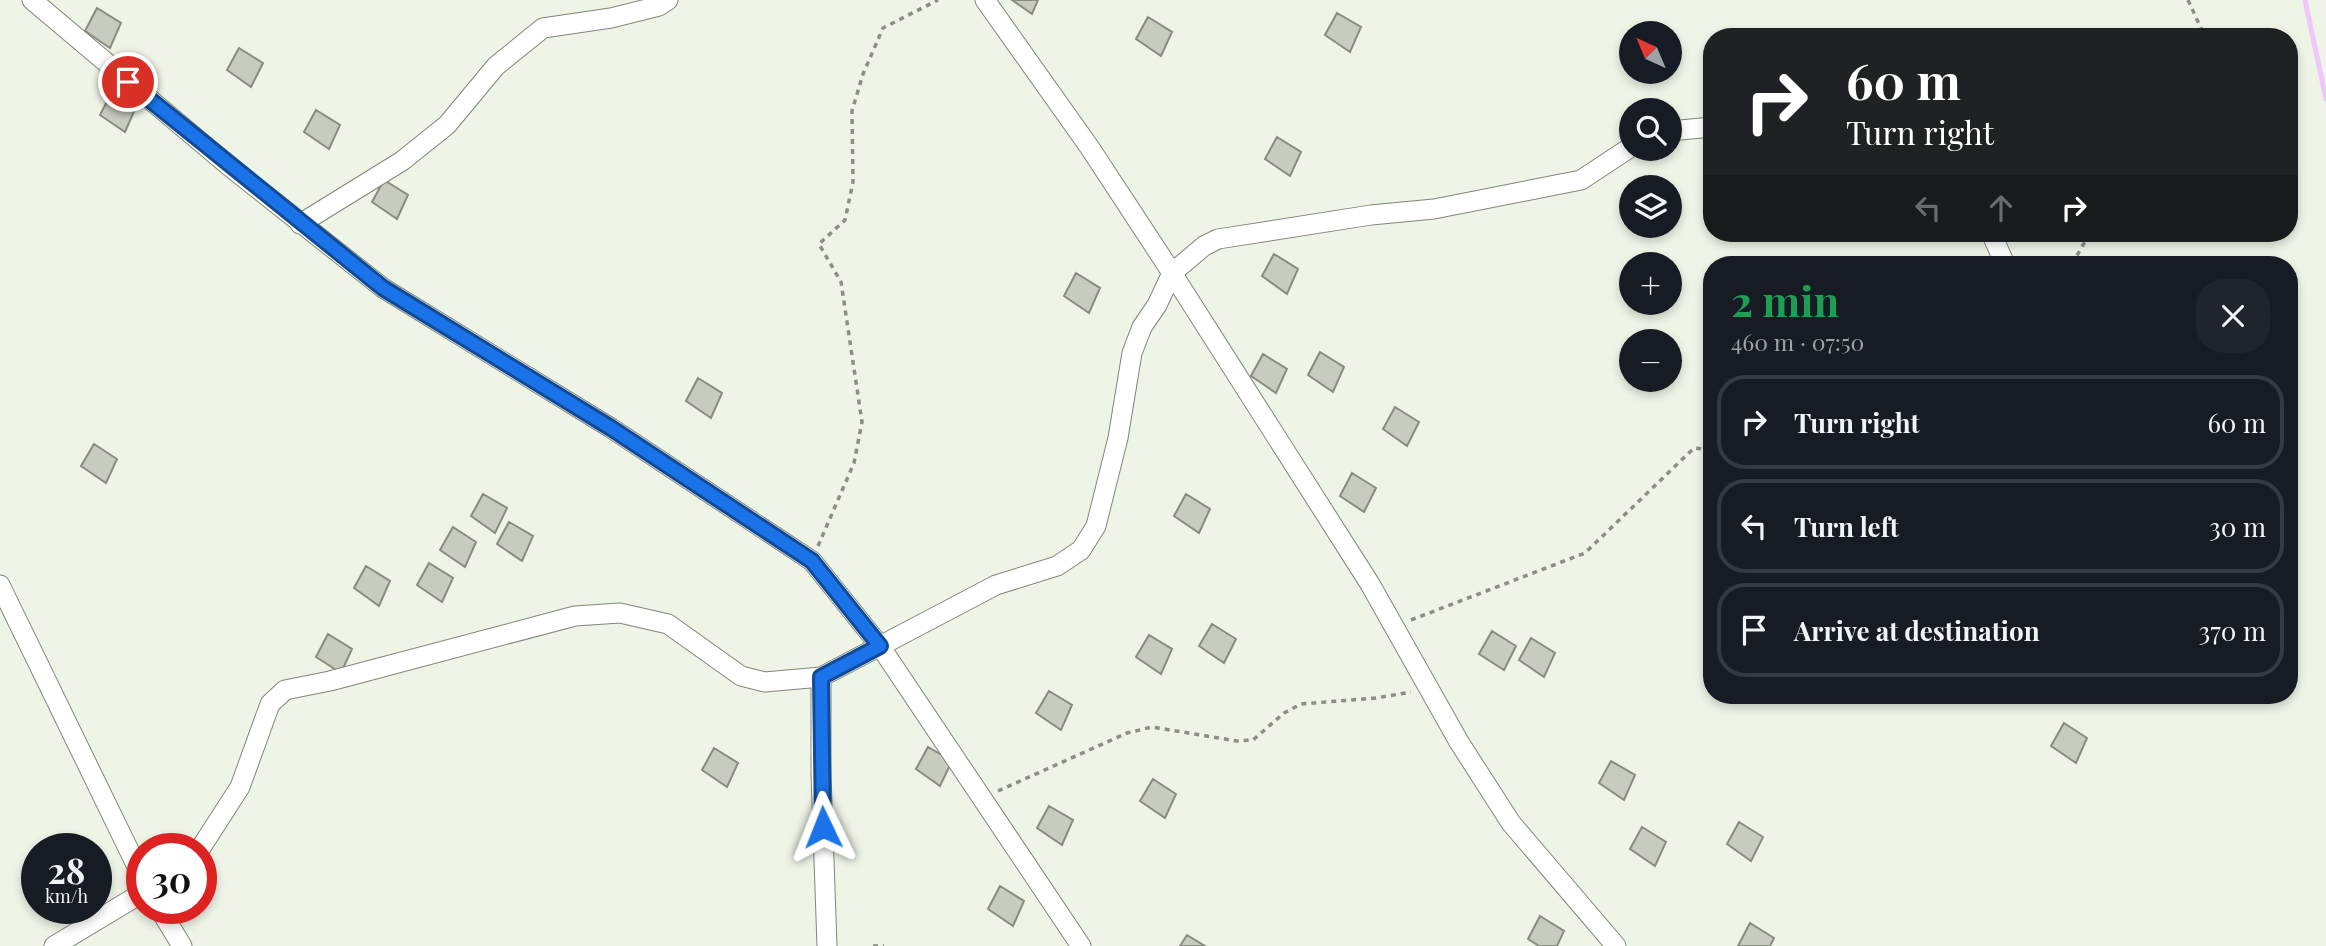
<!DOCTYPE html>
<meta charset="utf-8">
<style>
:root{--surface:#171b24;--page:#20242c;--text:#f1f3f6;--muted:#9ea1a6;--line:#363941}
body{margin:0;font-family:"Playfair Display",serif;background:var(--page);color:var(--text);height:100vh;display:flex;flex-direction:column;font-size:26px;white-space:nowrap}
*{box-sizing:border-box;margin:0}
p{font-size:23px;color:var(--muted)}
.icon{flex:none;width:38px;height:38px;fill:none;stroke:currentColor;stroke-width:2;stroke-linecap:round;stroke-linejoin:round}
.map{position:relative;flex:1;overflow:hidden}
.sheet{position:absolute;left:1703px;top:256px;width:595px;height:448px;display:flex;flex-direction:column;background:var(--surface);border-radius:28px;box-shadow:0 4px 10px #0003}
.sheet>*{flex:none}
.hud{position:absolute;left:1703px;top:28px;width:595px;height:214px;border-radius:28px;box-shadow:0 4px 10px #0003;background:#202124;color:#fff;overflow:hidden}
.needle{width:46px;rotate:316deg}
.controls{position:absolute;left:1619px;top:21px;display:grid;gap:14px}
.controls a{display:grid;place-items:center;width:63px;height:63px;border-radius:50%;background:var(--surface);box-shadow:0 4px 10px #0003;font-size:35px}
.speed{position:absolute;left:21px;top:833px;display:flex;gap:14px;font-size:35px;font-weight:700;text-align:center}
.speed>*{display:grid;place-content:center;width:91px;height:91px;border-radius:50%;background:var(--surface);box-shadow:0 4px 10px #0003;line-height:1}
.speed small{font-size:18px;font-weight:400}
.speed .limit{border:10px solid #d22;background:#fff;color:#111}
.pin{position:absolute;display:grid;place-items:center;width:60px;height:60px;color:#fff;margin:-30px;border:4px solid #fff;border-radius:50%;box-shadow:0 2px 7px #0007}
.me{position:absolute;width:77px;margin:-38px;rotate:358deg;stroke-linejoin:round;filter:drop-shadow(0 0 5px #0008)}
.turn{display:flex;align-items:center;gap:24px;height:147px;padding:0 28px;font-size:32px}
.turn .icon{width:91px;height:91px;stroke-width:2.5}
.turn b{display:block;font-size:49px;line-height:60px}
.lanes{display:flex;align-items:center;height:66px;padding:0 28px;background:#0003;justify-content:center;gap:35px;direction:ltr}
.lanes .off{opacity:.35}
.round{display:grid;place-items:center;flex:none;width:74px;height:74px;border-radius:28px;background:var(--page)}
.head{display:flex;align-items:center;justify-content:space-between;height:119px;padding:0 28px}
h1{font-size:42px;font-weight:700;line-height:52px;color:#1e9e55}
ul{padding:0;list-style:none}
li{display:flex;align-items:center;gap:21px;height:94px;margin:0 14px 10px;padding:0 14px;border:4px solid var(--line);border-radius:28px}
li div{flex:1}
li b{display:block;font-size:26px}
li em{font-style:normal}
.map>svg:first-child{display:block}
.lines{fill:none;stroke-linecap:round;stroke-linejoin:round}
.stream{stroke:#efc7fa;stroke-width:5}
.building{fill:#c6ccbe;stroke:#888d80;stroke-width:2}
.minor-casing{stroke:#81867a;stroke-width:21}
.path{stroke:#8b8f85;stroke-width:3.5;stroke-dasharray:5 5;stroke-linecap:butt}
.minor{stroke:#fff;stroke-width:19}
.route-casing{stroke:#114b97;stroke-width:18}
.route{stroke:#1a73e8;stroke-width:12}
</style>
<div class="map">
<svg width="2326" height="946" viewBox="0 0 2326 946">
<rect width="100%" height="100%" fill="#eef4e6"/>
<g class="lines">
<!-- stream -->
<path class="stream" d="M2305,0L2326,99"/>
</g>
<!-- building -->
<path class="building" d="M1012,0H1038L1032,14Z
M97,8L121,23L110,48L85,31Z
M1337,13L1361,27L1350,52L1325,35Z
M1148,17L1172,32L1161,56L1136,39Z
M239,48L263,63L251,87L227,70Z
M112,92L136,107L125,132L100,115Z
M316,110L340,125L329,149L304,132Z
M1277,137L1301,152L1290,176L1265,159Z
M384,180L408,195L397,219L372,202Z
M1274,254L1298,269L1287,294L1262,276Z
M1076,273L1100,288L1089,313L1064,296Z
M1320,352L1344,367L1333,392L1308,375Z
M1263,354L1287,369L1276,393L1251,376Z
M698,378L722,393L711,418L686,401Z
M1395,407L1419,422L1407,446L1383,429Z
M94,444L117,459L106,483L81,466Z
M1352,473L1376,488L1364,512L1340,496Z
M483,494L507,508L495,533L471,516Z
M1186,494L1210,509L1199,533L1174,516Z
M509,522L533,536L522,561L497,544Z
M453,527L476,542L465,567L440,550Z
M429,563L453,578L442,602L417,585Z
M366,566L390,581L379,606L354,588Z
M1212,624L1236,639L1224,663L1199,646Z
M1492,631L1516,646L1504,670L1479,654Z
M328,634L352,649L341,673L316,657Z
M1149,635L1172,649L1161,674L1136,657Z
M1531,638L1555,653L1544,677L1519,660Z
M1049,691L1072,705L1061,730L1036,713Z
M2064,723L2087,738L2076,763L2051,746Z
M928,747L952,761L940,786L916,769Z
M714,748L738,763L727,787L702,770Z
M1611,761L1635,775L1624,800L1599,783Z
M1153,779L1176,794L1165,818L1140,801Z
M1049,806L1073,820L1062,845L1037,828Z
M1739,822L1763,837L1751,861L1727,844Z
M1642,827L1666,842L1655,866L1630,849Z
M1000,886L1024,901L1013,926L988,909Z
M1540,916L1564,931L1557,946H1539L1528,939Z
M1750,923L1774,938L1770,946H1738Z
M1187,935L1205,946H1180Z"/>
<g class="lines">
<defs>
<path id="minor" d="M32,0L229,166L383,288L611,428L812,561L880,646L1081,946
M985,0L1090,148L1172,273L1370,584L1459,742L1511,823L1616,946
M1670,131L1712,127
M300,224L402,161L447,125L496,66L543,28L611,18L659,6L668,0
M1991,233L2005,264
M0,585L142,877
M821,677L996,585L1057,566L1081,550L1096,526L1118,438L1132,353L1142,327L1157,305L1172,273L1204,246L1218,239L1371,215L1434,209L1581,180L1631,147
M200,849L240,787L270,704L285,690L330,681L575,616L620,613L668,624L741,676L765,682L821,677V774L827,946
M159,908L182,946
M54,946L142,893"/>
</defs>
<!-- minor casing -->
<use href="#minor" class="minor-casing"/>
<!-- path -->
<path class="path" d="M2188,0L2205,37
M2072,264L2090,233
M818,546L854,463L862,422L841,282L819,244L845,220L853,182L852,111L863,74L883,28L938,0
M1411,620L1585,553L1694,448L1712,450
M998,791L1127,733L1152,727L1237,741L1253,740L1284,713L1301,704L1376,698L1411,692
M873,946H884"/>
<!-- minor -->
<use href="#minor" class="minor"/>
</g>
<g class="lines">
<defs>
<path id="route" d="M128,82L383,288L611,428L812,561L880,646L821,677L823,827"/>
</defs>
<!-- route casing -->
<use href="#route" class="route-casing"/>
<!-- route -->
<use href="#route" class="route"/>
</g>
</svg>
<div class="controls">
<a><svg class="needle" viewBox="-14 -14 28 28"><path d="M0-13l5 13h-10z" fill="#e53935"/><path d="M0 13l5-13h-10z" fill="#9ea1a6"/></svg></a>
<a><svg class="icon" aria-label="search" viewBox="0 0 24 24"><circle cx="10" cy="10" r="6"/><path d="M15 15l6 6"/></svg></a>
<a><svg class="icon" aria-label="layers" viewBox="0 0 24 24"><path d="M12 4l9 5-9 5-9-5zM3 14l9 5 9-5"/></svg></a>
<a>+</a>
<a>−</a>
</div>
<div class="speed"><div>28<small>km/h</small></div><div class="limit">30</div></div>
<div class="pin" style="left:128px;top:82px;background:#d93025"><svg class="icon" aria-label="arrive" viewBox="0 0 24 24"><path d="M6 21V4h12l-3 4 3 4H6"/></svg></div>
<svg class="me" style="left:823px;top:827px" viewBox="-20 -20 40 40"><path d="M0-17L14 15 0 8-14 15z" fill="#1a73e8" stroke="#fff" stroke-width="4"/></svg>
<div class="hud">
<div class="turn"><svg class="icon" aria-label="right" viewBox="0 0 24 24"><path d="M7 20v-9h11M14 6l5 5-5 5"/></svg><div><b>60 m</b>Turn right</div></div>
<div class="lanes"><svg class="icon off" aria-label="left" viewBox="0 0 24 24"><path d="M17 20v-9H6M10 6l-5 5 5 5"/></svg><svg class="icon off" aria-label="ahead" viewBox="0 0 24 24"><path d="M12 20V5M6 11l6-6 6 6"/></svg><svg class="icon" aria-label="right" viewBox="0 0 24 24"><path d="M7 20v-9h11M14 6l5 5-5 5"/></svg></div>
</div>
<section class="sheet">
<div class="head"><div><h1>2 min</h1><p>460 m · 07:50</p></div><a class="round"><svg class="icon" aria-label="close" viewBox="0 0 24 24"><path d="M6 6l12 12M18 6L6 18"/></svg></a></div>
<ul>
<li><svg class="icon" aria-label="right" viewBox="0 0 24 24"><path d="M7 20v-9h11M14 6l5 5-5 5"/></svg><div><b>Turn right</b></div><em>60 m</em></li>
<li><svg class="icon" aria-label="left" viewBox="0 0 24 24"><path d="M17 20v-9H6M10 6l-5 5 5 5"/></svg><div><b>Turn left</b></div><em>30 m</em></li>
<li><svg class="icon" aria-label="arrive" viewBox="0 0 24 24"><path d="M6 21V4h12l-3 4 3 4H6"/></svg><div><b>Arrive at destination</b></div><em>370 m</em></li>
</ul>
</section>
</div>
